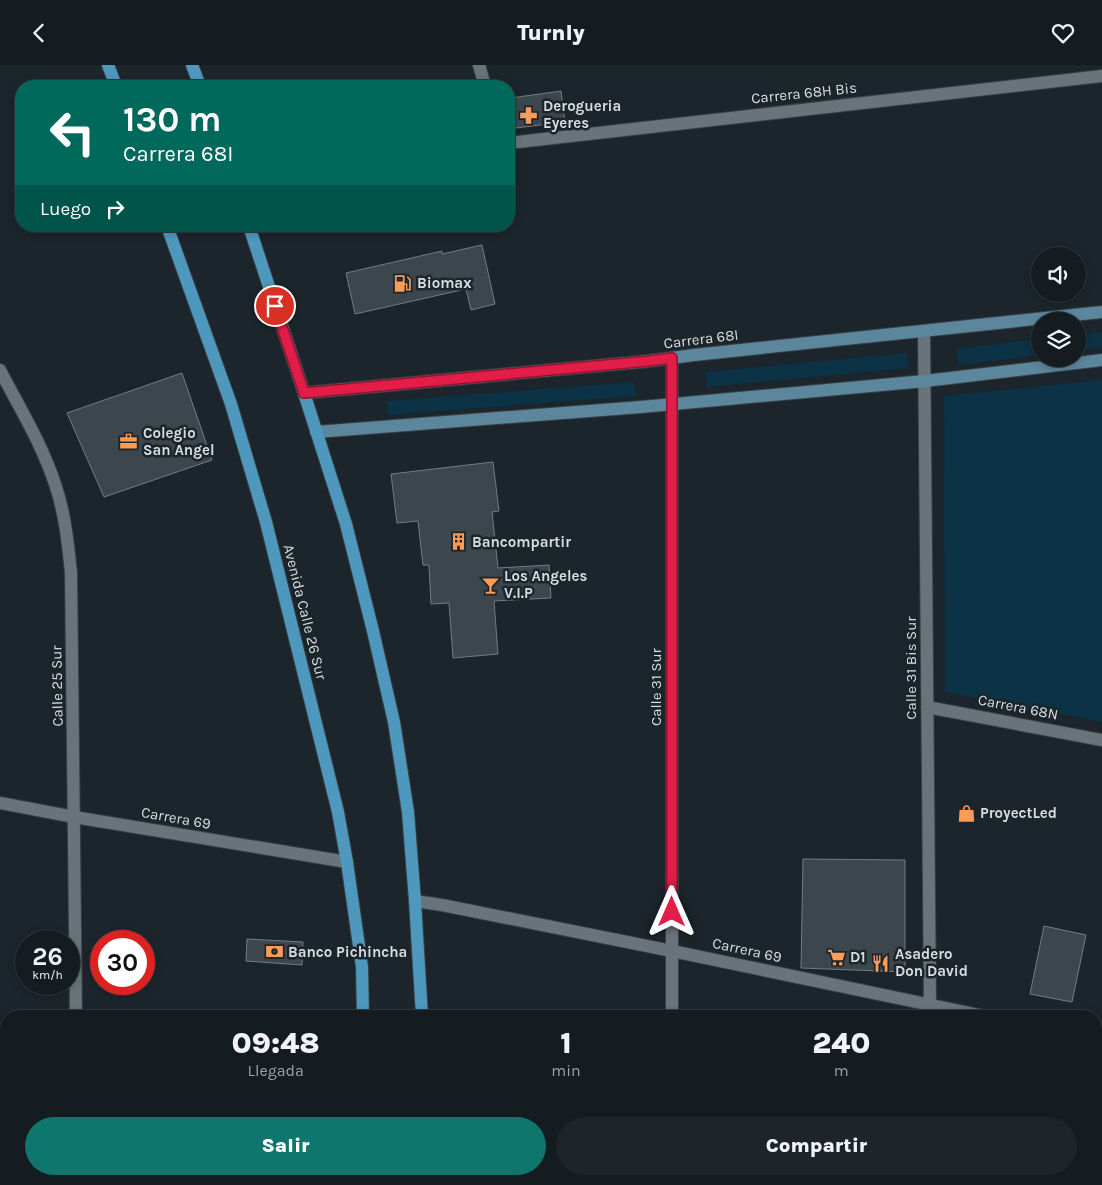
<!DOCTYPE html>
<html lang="es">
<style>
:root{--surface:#141c20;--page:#1d2529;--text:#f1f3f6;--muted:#9da1a5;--line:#333a3e;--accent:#0f766e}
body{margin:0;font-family:Karla,sans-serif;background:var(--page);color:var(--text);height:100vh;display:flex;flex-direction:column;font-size:19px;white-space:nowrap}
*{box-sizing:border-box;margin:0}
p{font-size:16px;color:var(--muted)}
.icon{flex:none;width:28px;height:28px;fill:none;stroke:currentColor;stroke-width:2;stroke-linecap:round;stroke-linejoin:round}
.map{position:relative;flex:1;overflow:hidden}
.panel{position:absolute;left:0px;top:945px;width:1102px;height:175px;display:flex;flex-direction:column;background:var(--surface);border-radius:20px 20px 0 0;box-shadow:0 2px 8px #0003,0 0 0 1px var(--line)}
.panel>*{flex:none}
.hud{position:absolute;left:15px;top:15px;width:500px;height:152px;border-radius:20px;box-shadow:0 2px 8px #0003,0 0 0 1px var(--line);background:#00695c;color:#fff;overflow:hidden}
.controls{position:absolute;left:1031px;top:182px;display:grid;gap:10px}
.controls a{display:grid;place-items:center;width:55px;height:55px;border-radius:50%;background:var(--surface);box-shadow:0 2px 8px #0003,0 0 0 1px var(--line);font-size:25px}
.speed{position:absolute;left:15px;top:865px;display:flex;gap:10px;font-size:25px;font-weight:700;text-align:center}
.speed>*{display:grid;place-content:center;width:65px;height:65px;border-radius:50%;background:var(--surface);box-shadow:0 2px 8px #0003,0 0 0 1px var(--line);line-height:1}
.speed small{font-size:12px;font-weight:400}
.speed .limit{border:8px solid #d22;background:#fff;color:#111}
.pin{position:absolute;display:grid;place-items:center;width:42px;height:42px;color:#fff;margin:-21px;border:2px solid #fff;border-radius:50%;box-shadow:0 1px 5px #0007}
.me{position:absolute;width:55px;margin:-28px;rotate:0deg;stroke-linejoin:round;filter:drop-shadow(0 0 4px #0008)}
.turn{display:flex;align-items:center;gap:18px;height:105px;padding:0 25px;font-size:22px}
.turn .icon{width:65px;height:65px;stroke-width:2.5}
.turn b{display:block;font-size:35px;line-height:42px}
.then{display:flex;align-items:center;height:48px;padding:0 25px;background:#0003;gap:10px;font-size:19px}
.eta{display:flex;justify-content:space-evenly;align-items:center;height:85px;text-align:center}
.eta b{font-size:30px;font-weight:800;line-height:35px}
.action{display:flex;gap:10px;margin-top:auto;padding:10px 25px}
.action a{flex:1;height:58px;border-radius:30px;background:var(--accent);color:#fff;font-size:20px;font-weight:800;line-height:58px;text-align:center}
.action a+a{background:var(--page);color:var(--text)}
header{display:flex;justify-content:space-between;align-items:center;height:65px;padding:0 25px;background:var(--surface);font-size:22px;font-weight:800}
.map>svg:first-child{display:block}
.green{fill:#0c3245}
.building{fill:#3c464d;stroke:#717d84}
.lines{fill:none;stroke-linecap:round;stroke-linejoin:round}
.street-casing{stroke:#384045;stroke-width:14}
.secondary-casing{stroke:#384045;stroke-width:14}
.primary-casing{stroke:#384045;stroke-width:14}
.street{stroke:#68737a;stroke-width:12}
.secondary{stroke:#5b869c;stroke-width:12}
.primary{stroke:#4e98bd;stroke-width:12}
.route-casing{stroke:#92132f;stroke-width:12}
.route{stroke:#e11d48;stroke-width:9}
.labels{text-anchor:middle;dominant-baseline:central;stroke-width:5;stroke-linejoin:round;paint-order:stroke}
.street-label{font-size:15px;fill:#d7dee2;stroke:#1b252b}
.poi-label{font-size:15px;font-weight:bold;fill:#d7dee2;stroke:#1b252b;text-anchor:start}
</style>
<header><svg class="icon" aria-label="back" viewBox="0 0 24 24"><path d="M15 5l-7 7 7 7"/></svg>Turnly<svg class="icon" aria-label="heart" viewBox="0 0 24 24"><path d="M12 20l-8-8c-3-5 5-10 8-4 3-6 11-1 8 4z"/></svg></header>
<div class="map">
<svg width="1102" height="1120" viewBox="0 0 1102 1120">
<rect width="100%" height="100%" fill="#1b252b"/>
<!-- green -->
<path class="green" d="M1102,267V283L1078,286V270Z
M1040,274V290L958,300L956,284Z
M907,288L908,303L707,322L705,307Z
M1102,315V657L945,627L944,331Z
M634,317L636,331L388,350L387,336Z"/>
<!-- building -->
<path class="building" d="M561,26L565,57L516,63L511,33Z
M482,180L495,239L471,245L466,224L355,249L346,208L442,186V189Z
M182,308L212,395L104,432L67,348Z
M493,397L499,446L492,447L498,503L549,500L551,533L494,536L498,589L453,593L449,538L431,539L429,500H423L418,456L397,458L391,409Z
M803,794L905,795V907L801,903Z
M1044,861L1086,870L1072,937L1030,929Z
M247,874L303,877L302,900L246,896Z"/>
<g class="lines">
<defs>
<path id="street" d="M479,0L485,21
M509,78L1102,11
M924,266L930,940
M0,305C19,342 42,379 55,419C65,448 68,478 71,508L76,951
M927,642L1102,675
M0,738L74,752L347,797
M415,836L442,840L672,886L984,951
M672,951V293
M1096,974L1102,976
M0,1052L6,1053
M77,1114V1120
M672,1120V1114"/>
<path id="secondary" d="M304,328L649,296L694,290L1102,247
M316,367L641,342L925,316L1102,295"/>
<path id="primary" d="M108,0L116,21
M192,0L200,21
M167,161L231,339L266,457L338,747L347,797L362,902L363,951
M249,161L304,328L346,459L373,566L394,657L408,747L415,836L422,951
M364,1120V1114
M428,1120V1114"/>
</defs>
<!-- street casing -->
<use href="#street" class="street-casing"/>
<!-- secondary casing -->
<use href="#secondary" class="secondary-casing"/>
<!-- primary casing -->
<use href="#primary" class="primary-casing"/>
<!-- street -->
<use href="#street" class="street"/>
<!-- secondary -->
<use href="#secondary" class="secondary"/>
<!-- primary -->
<use href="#primary" class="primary"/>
</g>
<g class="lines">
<defs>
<path id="route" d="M275,241L304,328L649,296L672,293V847"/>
</defs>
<!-- route casing -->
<use href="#route" class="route-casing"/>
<!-- route -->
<use href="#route" class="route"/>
</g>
<!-- icons -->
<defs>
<symbol id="pharmacy-bare" viewBox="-9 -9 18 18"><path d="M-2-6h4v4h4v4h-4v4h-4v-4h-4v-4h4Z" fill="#fe9c57" stroke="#1b252b" stroke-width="2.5" paint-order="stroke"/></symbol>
<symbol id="fuel-bare" viewBox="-9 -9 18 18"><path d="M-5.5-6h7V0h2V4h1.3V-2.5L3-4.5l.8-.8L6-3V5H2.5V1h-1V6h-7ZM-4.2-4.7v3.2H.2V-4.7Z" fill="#fe9c57" stroke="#1b252b" stroke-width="2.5" paint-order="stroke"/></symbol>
<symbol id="office-bare" viewBox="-9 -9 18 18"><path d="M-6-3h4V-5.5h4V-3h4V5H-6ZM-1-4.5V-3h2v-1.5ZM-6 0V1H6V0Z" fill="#fe9c57" stroke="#1b252b" stroke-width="2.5" paint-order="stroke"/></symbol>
<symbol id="building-bare" viewBox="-9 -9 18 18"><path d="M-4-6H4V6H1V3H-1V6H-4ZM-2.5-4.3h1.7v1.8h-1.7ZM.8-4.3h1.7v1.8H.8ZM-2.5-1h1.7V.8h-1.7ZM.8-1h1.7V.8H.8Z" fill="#fe9c57" stroke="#1b252b" stroke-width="2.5" paint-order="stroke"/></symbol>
<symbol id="bar-bare" viewBox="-9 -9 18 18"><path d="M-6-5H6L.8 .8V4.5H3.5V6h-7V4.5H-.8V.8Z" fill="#fe9c57" stroke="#1b252b" stroke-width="2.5" paint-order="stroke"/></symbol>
<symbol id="shop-bare" viewBox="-9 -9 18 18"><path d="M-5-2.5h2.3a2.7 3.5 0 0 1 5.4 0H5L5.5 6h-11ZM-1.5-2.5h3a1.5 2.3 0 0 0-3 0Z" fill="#fe9c57" stroke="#1b252b" stroke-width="2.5" paint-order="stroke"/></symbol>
<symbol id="bank-bare" viewBox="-9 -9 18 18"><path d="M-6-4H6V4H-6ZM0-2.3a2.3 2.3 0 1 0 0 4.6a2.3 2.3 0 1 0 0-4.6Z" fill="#fe9c57" stroke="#1b252b" stroke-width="2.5" paint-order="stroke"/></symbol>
<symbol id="supermarket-bare" viewBox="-9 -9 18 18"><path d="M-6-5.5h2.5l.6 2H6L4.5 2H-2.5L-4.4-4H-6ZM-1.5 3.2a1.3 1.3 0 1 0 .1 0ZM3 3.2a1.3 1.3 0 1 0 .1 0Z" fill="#fe9c57" stroke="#1b252b" stroke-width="2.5" paint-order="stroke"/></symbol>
<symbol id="restaurant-bare" viewBox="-9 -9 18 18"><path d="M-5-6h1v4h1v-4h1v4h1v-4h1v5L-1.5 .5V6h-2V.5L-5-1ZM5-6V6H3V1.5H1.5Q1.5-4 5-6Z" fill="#fe9c57" stroke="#1b252b" stroke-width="2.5" paint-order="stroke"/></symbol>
</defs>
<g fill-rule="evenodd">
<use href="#pharmacy-bare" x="516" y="38" width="25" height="25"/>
<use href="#fuel-bare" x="390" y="206" width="25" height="25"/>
<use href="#office-bare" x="116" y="364" width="25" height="25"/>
<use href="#building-bare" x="446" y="464" width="25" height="25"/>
<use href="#bar-bare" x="478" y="508" width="25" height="25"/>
<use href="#shop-bare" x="954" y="736" width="25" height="25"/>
<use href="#bank-bare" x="262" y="874" width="25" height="25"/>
<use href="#supermarket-bare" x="824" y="880" width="25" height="25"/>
<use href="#restaurant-bare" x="868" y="886" width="25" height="25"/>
</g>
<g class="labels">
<!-- street labels -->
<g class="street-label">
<text transform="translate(804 28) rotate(-6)">Carrera 68H Bis</text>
<text transform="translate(701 274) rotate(-7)">Carrera 68I</text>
<text transform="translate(305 547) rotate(76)">Avenida Calle 26 Sur</text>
<text transform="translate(911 603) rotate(-90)">Calle 31 Bis Sur</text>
<text transform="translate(57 621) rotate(-91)">Calle 25 Sur</text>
<text transform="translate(656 622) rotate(-90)">Calle 31 Sur</text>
<text transform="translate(1018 642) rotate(11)">Carrera 68N</text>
<text transform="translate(176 753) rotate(10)">Carrera 69</text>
<text transform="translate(747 885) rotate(12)">Carrera 69</text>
</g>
<!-- poi labels -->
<g class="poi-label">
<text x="543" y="41">Derogueria<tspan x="543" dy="17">Eyeres</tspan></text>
<text x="417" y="218">Biomax</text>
<text x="143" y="368">Colegio<tspan x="143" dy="17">San Angel</tspan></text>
<text x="472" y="477">Bancompartir</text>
<text x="504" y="511">Los Angeles<tspan x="504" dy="17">V.I.P</tspan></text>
<text x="980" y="748">ProyectLed</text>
<text x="288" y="887">Banco Pichincha</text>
<text x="895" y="889">Asadero<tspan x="895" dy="17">Don David</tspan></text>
<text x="850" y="892">D1</text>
</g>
</g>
</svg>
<div class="controls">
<a><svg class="icon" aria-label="sound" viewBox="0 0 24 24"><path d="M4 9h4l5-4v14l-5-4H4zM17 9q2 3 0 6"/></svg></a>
<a><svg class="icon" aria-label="layers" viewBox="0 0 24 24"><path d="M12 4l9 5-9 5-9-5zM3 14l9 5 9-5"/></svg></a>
</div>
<div class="speed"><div>26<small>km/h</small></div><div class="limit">30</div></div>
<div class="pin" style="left:275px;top:241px;background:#d93025"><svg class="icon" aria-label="arrive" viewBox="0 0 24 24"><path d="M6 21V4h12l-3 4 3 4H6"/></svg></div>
<svg class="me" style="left:672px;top:847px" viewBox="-20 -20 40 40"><path d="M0-17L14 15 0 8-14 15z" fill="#e11d48" stroke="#fff" stroke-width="4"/></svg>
<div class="hud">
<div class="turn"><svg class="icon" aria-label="left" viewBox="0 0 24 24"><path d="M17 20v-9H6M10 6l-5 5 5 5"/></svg><div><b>130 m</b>Carrera 68I</div></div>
<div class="then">Luego<svg class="icon" aria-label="right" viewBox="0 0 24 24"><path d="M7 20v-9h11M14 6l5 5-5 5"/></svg></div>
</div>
<section class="panel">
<div class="eta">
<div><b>09:48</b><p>Llegada</p></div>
<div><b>1</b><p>min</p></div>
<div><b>240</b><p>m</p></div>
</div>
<div class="action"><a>Salir</a><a>Compartir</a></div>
</section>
</div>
